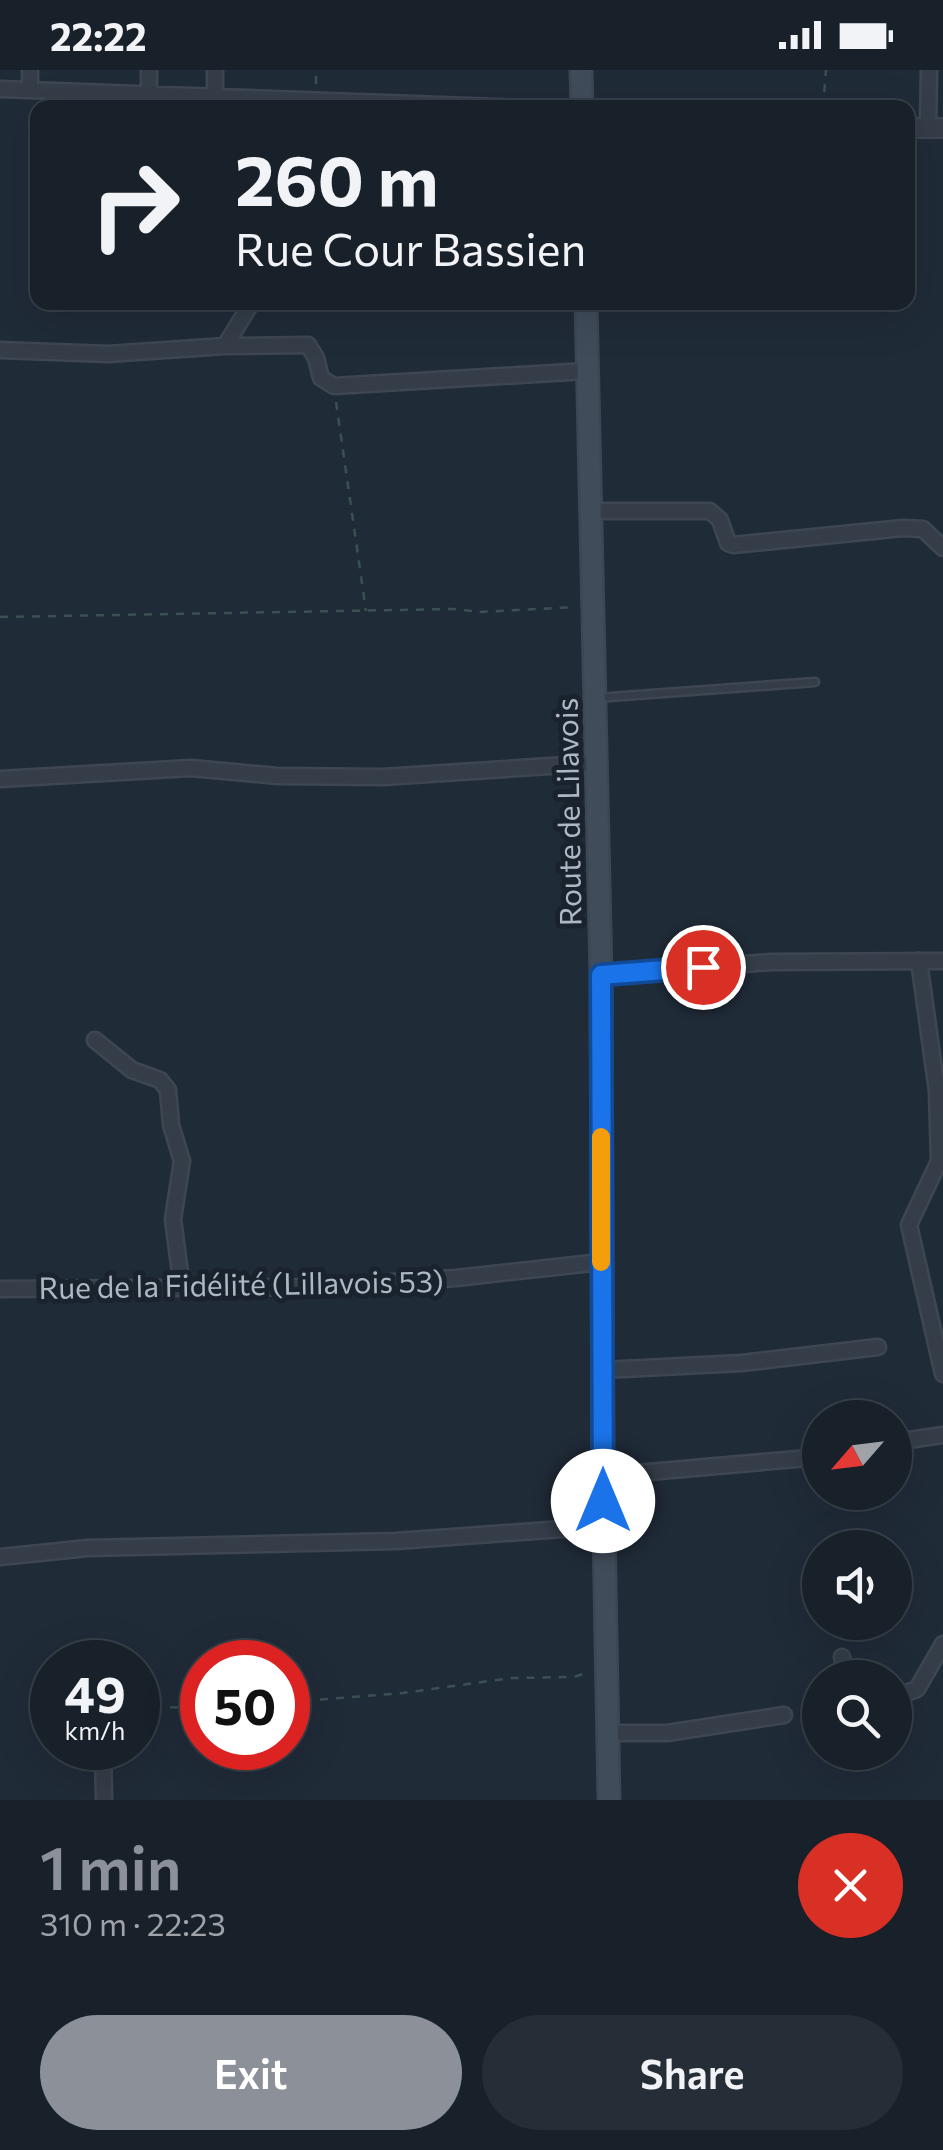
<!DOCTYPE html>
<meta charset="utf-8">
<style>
:root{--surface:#18202a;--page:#252d36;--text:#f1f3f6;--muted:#9fa3a8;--line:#363e47;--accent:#8c9099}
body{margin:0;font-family:Commissioner,sans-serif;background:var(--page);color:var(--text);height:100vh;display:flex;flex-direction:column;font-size:38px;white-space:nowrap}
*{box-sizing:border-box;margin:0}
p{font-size:32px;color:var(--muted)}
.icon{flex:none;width:55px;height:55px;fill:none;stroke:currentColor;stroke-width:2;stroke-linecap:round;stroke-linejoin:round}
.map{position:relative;height:1730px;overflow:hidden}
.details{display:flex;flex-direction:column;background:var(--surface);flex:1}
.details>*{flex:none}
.guide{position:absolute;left:30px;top:30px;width:885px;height:210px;border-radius:20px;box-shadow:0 10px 40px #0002,0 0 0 2px var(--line);background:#18202a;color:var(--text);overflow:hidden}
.needle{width:65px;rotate:242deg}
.buttons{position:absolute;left:802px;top:1330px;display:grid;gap:20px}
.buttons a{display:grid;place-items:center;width:110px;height:110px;border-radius:50%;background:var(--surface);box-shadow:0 10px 40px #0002,0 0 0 2px var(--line);font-size:50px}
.speed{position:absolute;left:30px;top:1570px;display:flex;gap:20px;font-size:50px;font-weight:700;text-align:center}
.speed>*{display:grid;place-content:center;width:130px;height:130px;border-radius:50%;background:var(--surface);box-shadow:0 10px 40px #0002,0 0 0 2px var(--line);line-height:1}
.speed small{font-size:25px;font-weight:400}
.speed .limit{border:15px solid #d22;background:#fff;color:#111}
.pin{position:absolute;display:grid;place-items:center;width:85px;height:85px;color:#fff;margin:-42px;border:5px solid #fff;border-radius:50%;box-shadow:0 2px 10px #0007}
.me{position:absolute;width:110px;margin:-55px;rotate:0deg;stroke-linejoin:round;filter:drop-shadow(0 0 8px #0008)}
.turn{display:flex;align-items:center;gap:35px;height:210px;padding:0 40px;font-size:45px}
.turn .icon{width:130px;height:130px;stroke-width:2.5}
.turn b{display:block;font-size:70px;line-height:85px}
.round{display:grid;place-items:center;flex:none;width:105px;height:105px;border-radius:52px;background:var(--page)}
.headline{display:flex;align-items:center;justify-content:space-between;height:170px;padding:0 40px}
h1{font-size:60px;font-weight:600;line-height:75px;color:var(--accent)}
.button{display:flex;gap:20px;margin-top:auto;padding:20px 40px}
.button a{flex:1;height:115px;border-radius:60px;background:var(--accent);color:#fff;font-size:40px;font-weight:600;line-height:115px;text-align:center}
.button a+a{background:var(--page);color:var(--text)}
.status{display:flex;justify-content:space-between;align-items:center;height:70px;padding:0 50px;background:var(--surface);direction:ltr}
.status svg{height:28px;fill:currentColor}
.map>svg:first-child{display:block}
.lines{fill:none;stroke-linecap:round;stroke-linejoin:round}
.service-casing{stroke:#3d4652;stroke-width:11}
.minor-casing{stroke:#3d4652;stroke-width:19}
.tertiary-casing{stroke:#3d4652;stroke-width:22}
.secondary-casing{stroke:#3d4652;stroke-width:25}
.path{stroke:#3a5051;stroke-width:2.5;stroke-dasharray:8 8;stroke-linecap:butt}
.service{stroke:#343d48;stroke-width:6}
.minor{stroke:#343d48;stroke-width:14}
.tertiary{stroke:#343d48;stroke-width:18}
.secondary{stroke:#414c5b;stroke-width:20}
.route-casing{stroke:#114b97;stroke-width:25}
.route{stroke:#1a73e8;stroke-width:18}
.slow{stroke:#f59e0b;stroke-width:18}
.labels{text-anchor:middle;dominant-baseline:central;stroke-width:10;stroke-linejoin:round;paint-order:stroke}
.street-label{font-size:30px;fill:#aeb8c5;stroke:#19222d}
</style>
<div class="status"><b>22:22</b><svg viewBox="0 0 49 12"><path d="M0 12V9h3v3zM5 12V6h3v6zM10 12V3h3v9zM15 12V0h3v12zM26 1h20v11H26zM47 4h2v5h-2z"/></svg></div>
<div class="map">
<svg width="943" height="1730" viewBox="0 0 943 1730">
<rect width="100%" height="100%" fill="#202b38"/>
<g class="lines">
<defs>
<path id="service" d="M596,628L815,612"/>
<path id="minor" d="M149,0V22
M215,0V27
M0,19L526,38
M30,19V0
M928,58L929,0
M225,276L252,232
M0,280L108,284L225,276L308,275L316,288L321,308L334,316L587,301
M590,441H710L720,450L728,473L733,475L903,458L923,459L943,478
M0,709L191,698L278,706L383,707L596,693
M919,891L937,1021L939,1091L909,1155L943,1304
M601,905L771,892L943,891
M95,970L132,1000L160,1010L168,1020L171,1055L182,1091L173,1149L182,1218
M0,1219L314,1217L456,1208L601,1192
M603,1300L742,1293L878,1277
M895,1372L943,1365
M603,1406L820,1387
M0,1487L88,1478L396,1471L604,1456
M842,1587L846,1608
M895,1627L917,1619L943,1574
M813,1658L820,1655
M607,1663H667L784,1645
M103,1678L104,1730"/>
<path id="tertiary" d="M908,58H943"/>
<path id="secondary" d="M581,0L582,38
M586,232L601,905L603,1406L609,1730"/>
</defs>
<!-- service casing -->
<use href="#service" class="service-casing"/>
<!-- minor casing -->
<use href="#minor" class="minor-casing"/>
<!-- tertiary casing -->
<use href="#tertiary" class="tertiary-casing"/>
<!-- secondary casing -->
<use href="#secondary" class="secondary-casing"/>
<!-- path -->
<path class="path" d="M316,14V0
M823,38L826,0
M336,332L366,541
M0,547L453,539L480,542L575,537
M288,1632L403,1623L511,1608L574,1607L589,1602
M138,1639L202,1636"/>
<!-- service -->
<use href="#service" class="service"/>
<!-- minor -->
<use href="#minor" class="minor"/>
<!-- tertiary -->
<use href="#tertiary" class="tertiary"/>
<!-- secondary -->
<use href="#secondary" class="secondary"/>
</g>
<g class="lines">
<defs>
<path id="route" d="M603,1431L601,905L703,897"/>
</defs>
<!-- route casing -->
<use href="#route" class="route-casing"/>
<!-- route -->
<use href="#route" class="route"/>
<!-- slow -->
<path class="slow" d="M601,1067V1192"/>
</g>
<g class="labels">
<!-- street labels -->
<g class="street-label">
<text transform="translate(567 742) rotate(-91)">Route de Lilavois</text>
<text transform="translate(241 1213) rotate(-1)">Rue de la Fidélité (Lillavois 53)</text>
</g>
</g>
</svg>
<div class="buttons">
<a><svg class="needle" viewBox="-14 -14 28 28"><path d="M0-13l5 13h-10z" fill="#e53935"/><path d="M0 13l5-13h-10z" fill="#9fa3a8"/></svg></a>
<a><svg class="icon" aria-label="sound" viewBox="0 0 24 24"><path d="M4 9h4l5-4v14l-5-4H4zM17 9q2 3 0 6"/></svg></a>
<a><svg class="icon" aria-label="search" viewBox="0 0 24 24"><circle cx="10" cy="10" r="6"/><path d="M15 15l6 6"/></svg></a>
</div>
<div class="speed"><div>49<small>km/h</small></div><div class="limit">50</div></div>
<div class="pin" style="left:703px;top:897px;background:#d93025"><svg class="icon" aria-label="arrive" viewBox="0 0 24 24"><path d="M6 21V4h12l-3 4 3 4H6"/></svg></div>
<svg class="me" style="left:603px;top:1431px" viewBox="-20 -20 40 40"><circle r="19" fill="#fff"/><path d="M0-13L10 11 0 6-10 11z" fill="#1a73e8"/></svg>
<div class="guide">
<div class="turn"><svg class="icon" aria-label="right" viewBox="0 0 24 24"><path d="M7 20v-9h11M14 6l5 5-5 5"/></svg><div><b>260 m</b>Rue Cour Bassien</div></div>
</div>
</div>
<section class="details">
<div class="headline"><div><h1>1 min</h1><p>310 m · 22:23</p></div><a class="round" style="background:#d93025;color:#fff"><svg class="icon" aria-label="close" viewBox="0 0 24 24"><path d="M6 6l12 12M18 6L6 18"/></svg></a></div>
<div class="button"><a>Exit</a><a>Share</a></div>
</section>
